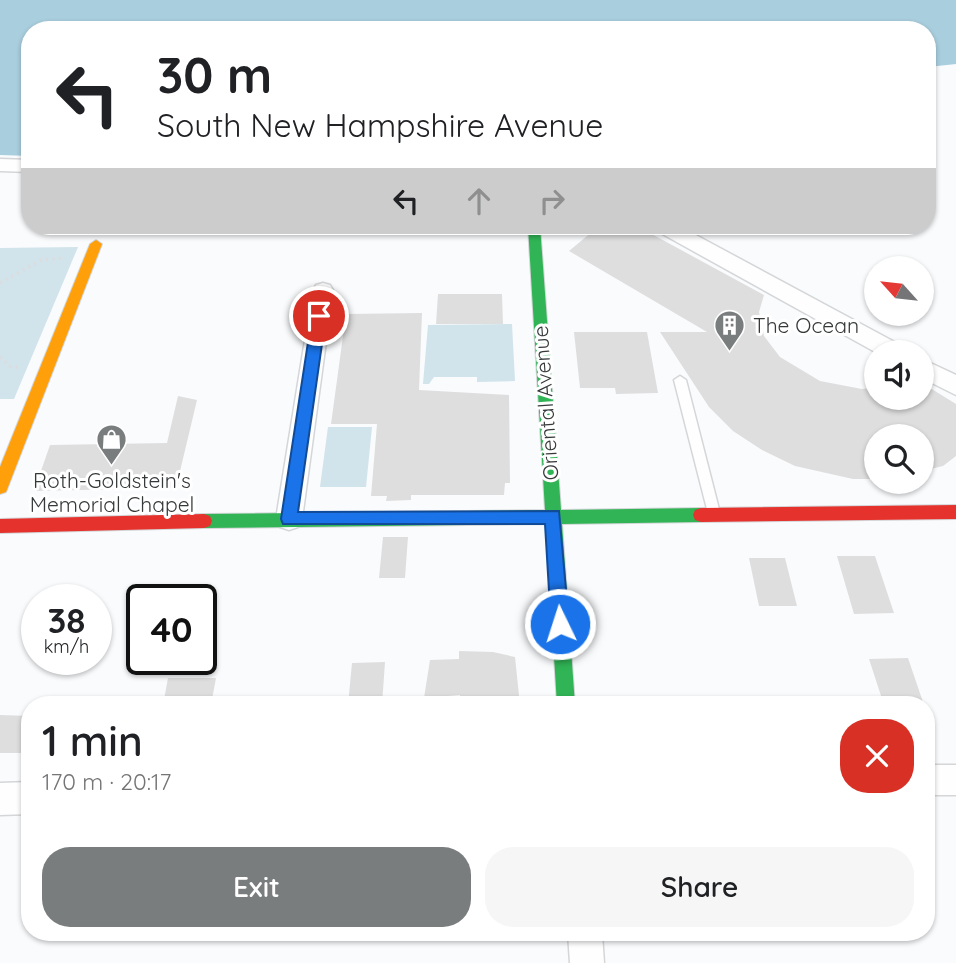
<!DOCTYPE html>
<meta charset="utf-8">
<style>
:root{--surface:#fff;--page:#f6f6f6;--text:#202124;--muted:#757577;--accent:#7a7d7e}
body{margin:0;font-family:Quicksand,sans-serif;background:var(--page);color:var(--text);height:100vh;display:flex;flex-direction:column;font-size:26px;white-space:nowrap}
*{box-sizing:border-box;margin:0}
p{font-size:23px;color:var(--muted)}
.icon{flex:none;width:38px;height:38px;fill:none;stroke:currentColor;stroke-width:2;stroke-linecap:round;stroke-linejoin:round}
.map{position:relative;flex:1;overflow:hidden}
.panel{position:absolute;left:21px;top:696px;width:914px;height:245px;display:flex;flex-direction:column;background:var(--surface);border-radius:28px;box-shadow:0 2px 5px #0004}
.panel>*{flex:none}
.hud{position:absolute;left:21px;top:21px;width:915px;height:214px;border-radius:28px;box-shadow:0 2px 5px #0004;background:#fff;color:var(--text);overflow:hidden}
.needle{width:46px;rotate:297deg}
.tools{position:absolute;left:864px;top:256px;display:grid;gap:14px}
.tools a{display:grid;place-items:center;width:70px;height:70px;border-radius:50%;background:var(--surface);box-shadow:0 2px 5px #0004;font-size:35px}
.speed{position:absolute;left:21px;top:584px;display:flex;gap:14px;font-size:35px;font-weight:700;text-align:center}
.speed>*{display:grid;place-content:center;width:91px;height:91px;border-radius:50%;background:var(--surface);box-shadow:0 2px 5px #0004;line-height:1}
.speed small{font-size:18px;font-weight:400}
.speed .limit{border:4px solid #111;border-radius:10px;background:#fff;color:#111}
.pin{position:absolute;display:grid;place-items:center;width:60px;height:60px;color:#fff;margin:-30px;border:4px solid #fff;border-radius:50%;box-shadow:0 2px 7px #0007}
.me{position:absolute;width:77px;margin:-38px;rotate:356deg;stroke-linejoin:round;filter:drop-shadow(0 0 5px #0008)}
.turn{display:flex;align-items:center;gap:24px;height:147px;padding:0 21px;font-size:32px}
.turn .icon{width:91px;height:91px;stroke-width:2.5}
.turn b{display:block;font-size:49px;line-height:60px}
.lanes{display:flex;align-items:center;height:66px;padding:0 21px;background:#0003;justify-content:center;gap:35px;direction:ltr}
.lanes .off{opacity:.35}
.round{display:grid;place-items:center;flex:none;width:74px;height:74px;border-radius:28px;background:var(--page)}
.summary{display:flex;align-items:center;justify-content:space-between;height:119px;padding:0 21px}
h1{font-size:42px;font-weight:600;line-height:52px}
.button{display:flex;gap:14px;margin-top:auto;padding:14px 21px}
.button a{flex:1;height:80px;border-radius:28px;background:var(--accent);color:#fff;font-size:28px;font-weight:600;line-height:80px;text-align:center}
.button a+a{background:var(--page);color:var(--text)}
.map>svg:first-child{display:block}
.green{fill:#d1e3eb}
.water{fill:#a9cede}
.building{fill:#dfdedf}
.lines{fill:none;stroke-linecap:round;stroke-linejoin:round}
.lane-casing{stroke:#d4d6d8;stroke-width:3}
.street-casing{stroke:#d4d6d8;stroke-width:3}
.fast-casing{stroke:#d4d6d8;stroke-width:2}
.slow-casing{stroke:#d4d6d8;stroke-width:2}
.jam-casing{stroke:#d4d6d8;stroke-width:2}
.path{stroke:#dcdcdd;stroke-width:3.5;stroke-dasharray:2 4.5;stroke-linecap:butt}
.lane{fill:#fefeff;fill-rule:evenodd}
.street{fill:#fefeff;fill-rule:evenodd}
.fast{fill:#30b455;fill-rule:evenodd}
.slow{fill:#ff9f0a;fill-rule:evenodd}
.jam{fill:#e5322d;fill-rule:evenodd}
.route{fill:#1a73e8;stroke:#114b97;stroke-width:2}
.labels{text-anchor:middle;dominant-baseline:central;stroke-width:6;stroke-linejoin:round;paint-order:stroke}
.poi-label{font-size:21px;fill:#36393a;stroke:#fff;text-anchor:start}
.street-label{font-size:21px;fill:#36393a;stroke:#fff}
</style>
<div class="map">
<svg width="956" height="963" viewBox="0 0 956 963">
<rect width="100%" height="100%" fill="#f9fbfd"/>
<!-- green -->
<path class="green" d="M78,247L14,399H0V248Z
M512,324L515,381L477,382V377H434L429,384H423L428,325Z
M328,427H372L366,487H320Z"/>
<!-- water -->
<path class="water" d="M0,0H956V64L928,67V30H30V156L0,155Z"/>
<!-- building -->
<path class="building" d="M599,226H637L764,295L759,312L764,336L780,357L820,381L862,389L877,387V397H922V383L956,404V456L943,466L922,471V436H877V479H853L795,466L762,450L733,431L709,407L660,332H707L569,251Z
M438,294H502L503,324H436Z
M422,313L419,390L509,395L510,483H505L504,495H411V500L386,501L387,496H371L377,424H331L346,314Z
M574,332H647L658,393L616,394L615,388H580Z
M178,396L197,400L176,488L34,491L50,445L167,443Z
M383,537H408L405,578H379Z
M837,556H875L894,613L854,614Z
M749,558H785L797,606H759Z
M459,651L493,652L515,657L520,705H460V695L424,698L430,660L459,659Z
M908,658L924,705H884L869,659Z
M385,662L382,705H348L352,663Z
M168,678H216L211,705H163Z
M0,715L30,716V753H0Z"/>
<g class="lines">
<defs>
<path id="lane" d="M680,376L686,380L720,513L718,517L714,518L710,517L708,513L674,380Z"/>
<path id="street" d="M0,159L30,160V172L0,171Z
M654,226H679L902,346L905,352L877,353L657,231Z
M323,283L330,285L333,290L302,519L298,527L289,530L280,527L276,519L313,290L316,285Z
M922,359L956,375V395L922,378Z
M926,765H956V795H926Z
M30,782V814L0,815V783Z
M568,933H602L604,963H570Z"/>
<path id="fast" d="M528,226H540L561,510L701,508L707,510L709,515L707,520L701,522L562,524L575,705H557L546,524L204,528L198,526L196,521L198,516L204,514L545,510Z"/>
<path id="slow" d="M96,240L102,244L8,487L6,492L0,494V467L90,244Z"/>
<path id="jam" d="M956,505V519L701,522L695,520L693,515L695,510L701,508Z
M204,514L210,516L212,521L210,526L204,528L0,533V519Z"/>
</defs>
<!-- lane casing -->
<use href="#lane" class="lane-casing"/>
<!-- street casing -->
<use href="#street" class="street-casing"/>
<!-- fast casing -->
<use href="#fast" class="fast-casing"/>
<!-- slow casing -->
<use href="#slow" class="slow-casing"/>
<!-- jam casing -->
<use href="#jam" class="jam-casing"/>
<!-- path -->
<path class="path" d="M0,283L41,260L63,258
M0,357L11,367H18"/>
<!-- lane -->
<use href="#lane" class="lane"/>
<!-- street -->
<use href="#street" class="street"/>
<!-- fast -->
<use href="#fast" class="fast"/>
<!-- slow -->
<use href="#slow" class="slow"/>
<!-- jam -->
<use href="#jam" class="jam"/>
</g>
<!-- route -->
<path class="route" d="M319,311L326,316L298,512L559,511L569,624L567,630L560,633L554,630L551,624L545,524H283L281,519L312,316Z"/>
<!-- icons -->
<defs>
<symbol id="building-pin" viewBox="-11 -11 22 30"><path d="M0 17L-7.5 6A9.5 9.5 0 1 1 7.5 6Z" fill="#7a7d7e" stroke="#fff"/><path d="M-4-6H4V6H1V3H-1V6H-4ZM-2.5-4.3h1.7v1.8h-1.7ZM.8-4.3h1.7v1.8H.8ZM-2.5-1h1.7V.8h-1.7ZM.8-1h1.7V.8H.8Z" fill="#fff"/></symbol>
<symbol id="shop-pin" viewBox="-11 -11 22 30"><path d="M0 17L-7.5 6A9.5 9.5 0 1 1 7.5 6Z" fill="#7a7d7e" stroke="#fff"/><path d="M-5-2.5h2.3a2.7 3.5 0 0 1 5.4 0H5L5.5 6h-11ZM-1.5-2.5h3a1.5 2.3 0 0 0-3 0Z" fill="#fff"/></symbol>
</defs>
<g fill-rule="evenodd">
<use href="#building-pin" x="712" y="308" width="35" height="47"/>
<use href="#shop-pin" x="94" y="422" width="35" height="47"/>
</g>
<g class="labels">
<!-- poi labels -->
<g class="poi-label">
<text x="753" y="325">The Ocean</text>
<text x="112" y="480" text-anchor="middle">Roth-Goldstein's<tspan x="112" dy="24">Memorial Chapel</tspan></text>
</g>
<!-- street labels -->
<g class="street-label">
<text transform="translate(545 403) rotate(-94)">Oriental Avenue</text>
</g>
</g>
</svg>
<div class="tools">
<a><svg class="needle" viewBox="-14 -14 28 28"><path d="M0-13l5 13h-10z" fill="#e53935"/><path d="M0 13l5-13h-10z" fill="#757577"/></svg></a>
<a><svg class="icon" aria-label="sound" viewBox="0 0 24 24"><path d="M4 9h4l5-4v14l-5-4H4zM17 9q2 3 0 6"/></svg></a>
<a><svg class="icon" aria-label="search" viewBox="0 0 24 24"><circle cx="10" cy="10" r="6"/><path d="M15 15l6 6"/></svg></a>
</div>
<div class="speed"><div>38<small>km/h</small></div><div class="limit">40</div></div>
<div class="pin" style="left:319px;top:316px;background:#d93025"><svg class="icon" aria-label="arrive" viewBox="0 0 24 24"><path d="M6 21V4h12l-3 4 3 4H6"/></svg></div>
<svg class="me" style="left:560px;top:624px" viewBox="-20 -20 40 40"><circle r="17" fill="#1a73e8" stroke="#fff" stroke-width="3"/><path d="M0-11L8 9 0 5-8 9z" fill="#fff"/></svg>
<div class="hud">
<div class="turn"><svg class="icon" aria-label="left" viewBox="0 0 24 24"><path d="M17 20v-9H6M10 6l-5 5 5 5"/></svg><div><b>30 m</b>South New Hampshire Avenue</div></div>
<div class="lanes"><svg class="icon" aria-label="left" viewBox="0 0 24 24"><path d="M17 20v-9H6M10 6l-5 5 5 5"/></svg><svg class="icon off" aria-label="ahead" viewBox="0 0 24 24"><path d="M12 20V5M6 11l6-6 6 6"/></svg><svg class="icon off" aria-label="right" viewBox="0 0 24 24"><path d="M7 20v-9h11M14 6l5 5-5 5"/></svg></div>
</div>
<section class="panel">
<div class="summary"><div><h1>1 min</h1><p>170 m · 20:17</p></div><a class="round" style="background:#d93025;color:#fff"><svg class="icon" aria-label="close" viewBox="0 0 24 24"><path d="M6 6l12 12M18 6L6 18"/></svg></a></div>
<div class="button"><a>Exit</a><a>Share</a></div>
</section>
</div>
